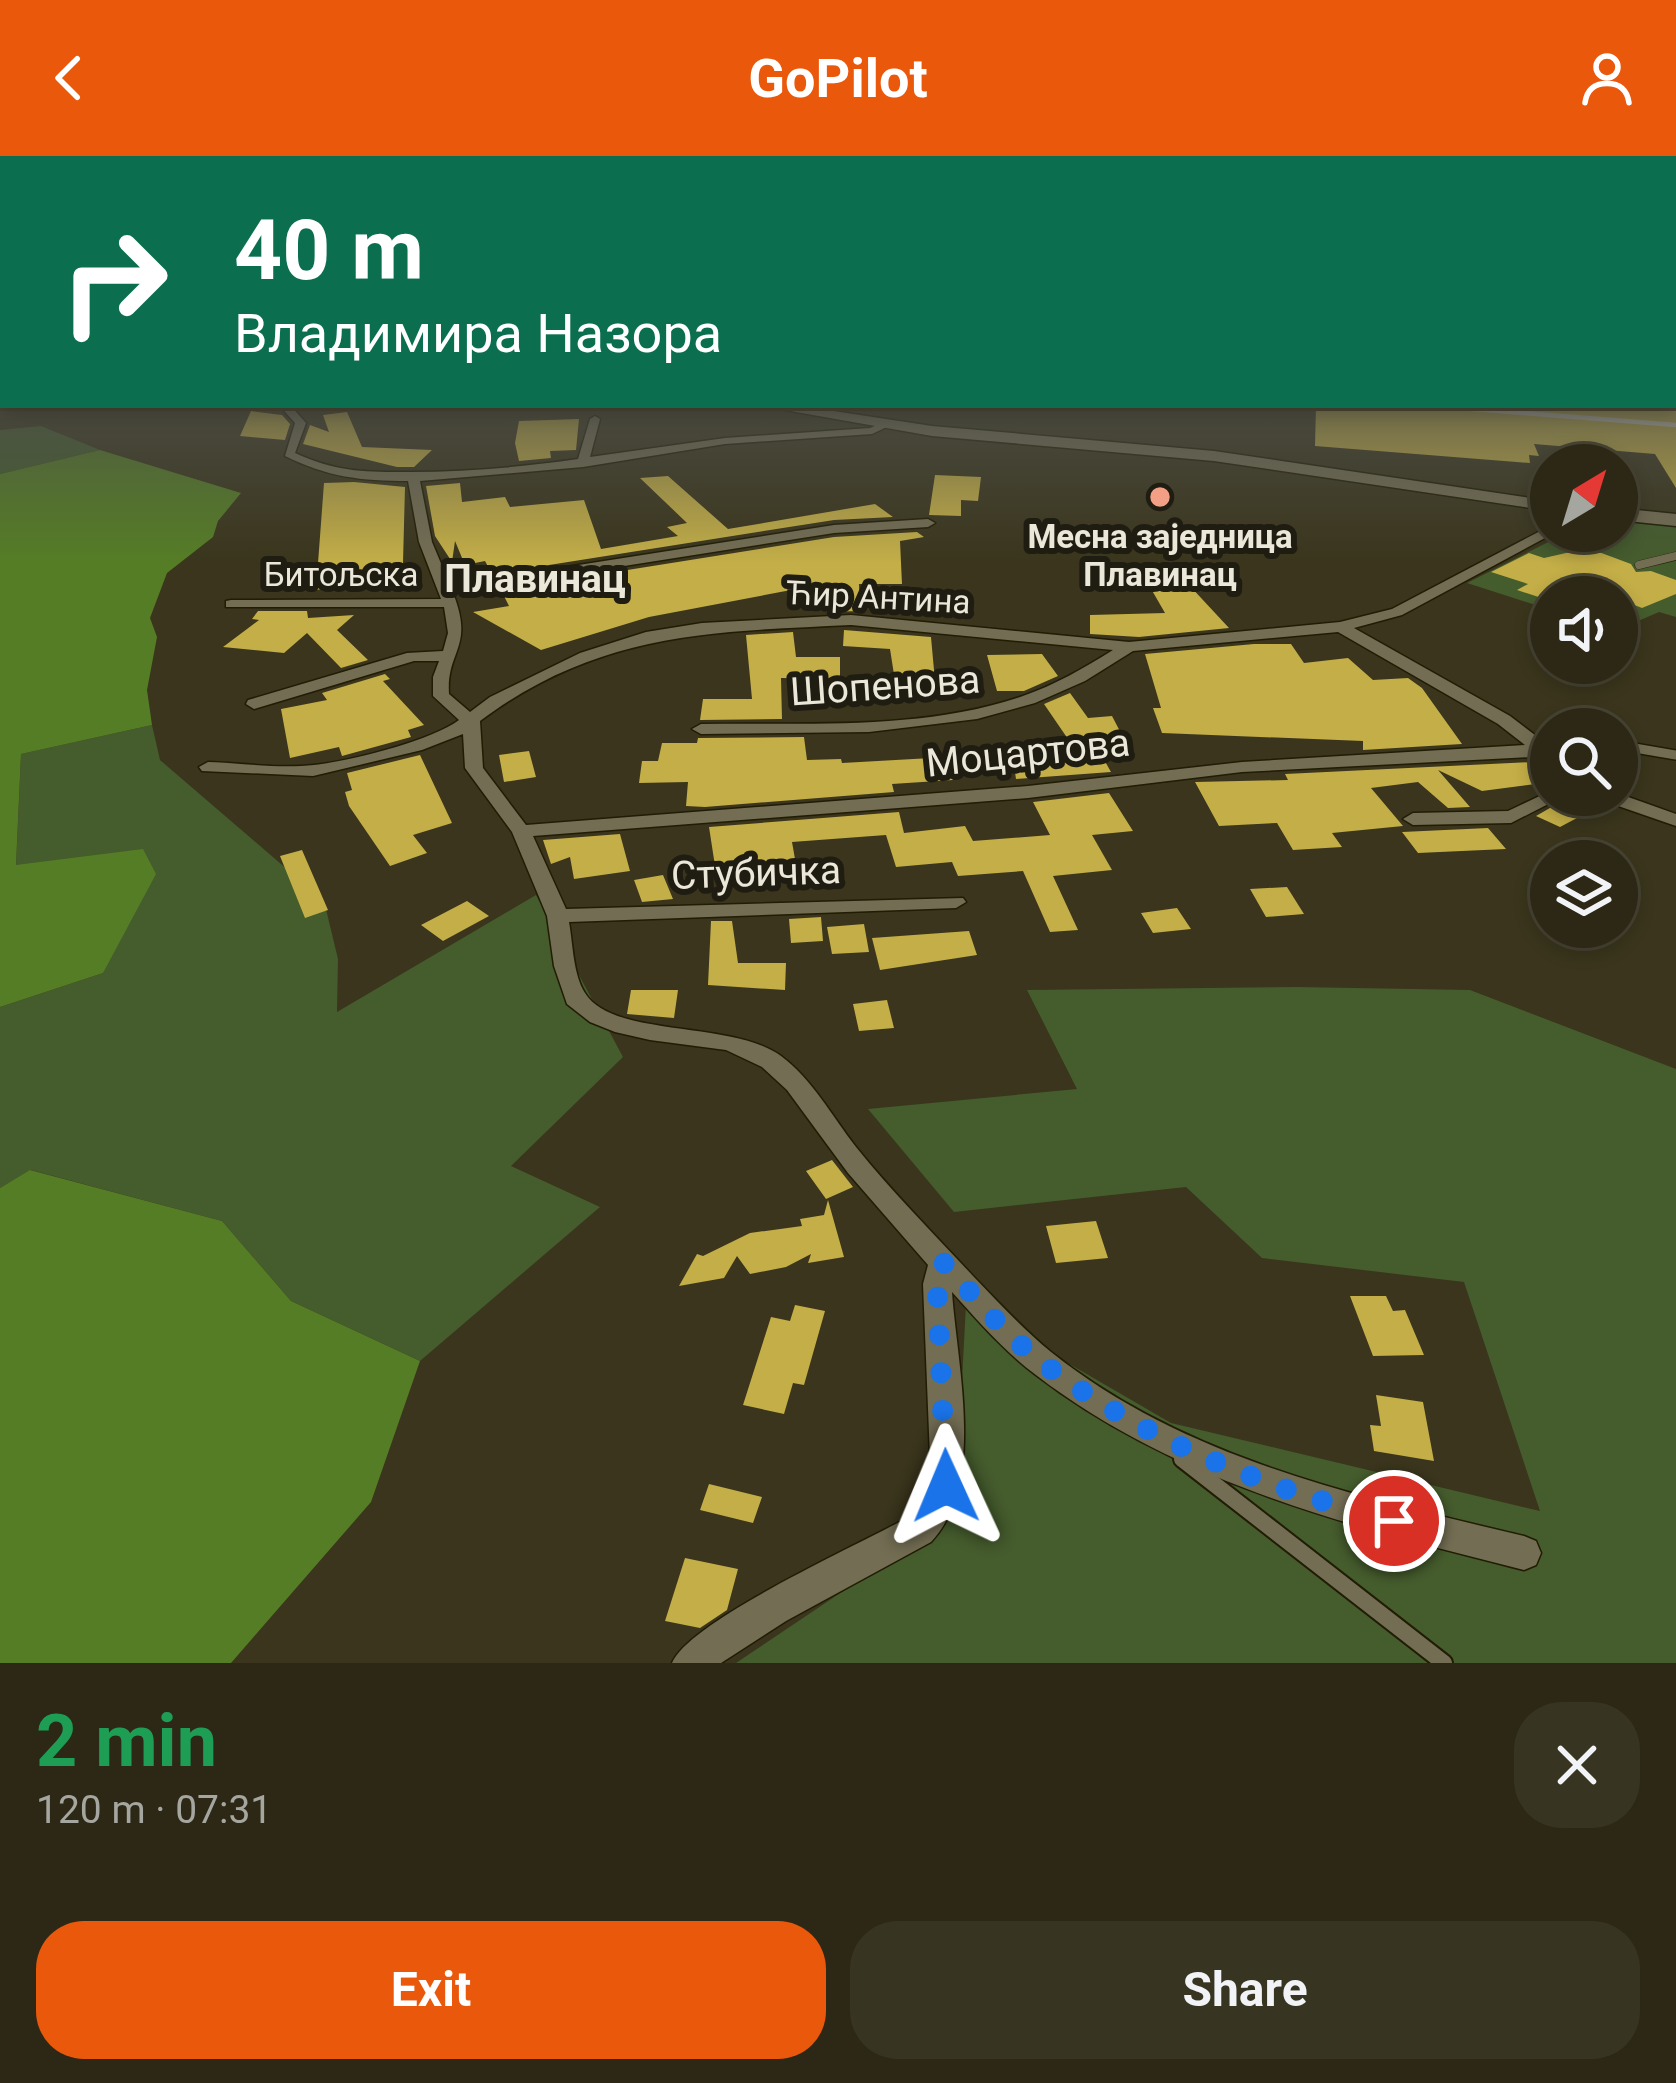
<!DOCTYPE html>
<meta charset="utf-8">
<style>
:root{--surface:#2c2815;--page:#383422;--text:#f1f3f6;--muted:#a6a6a0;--line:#484434;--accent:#ea580c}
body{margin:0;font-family:Roboto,sans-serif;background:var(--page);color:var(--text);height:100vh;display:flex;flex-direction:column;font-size:45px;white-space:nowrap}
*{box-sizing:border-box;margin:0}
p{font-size:39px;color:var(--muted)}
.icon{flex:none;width:66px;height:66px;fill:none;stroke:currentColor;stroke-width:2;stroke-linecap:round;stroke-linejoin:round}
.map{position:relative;height:1507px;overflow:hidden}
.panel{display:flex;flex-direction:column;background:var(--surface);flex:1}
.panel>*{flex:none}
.guide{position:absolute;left:0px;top:0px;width:1677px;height:252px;box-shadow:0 6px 18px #0003,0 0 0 3px var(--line);background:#0b6e4f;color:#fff;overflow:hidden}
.needle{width:78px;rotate:38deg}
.fabs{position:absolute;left:1530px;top:288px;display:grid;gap:24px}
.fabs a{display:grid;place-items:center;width:108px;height:108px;border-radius:50%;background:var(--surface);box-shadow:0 6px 18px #0003,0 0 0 3px var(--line);font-size:60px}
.pin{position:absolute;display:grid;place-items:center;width:102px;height:102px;color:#fff;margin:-51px;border:6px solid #fff;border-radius:50%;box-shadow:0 3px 12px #0007}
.me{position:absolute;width:132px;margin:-66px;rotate:359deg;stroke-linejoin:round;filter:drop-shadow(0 0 9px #0008)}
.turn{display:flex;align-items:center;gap:42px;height:252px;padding:0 36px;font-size:54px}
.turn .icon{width:156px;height:156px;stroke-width:2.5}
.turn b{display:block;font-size:84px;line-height:102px}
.round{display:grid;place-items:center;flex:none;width:126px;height:126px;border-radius:48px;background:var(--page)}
.summary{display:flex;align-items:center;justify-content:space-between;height:204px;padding:0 36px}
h1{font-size:72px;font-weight:700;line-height:90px;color:#1e9e55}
.cta{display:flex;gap:24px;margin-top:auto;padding:24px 36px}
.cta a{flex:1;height:138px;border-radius:48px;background:var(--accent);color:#fff;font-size:48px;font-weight:700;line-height:138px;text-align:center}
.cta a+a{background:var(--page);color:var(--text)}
header{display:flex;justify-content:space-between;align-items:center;height:156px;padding:0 36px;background:var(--accent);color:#fff;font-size:54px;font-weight:700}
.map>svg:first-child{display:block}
.green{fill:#455c2d}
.forest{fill:#557d25}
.building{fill:#c3ae47}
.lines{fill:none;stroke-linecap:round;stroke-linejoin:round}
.service-far2-casing{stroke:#211c04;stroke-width:9}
.service-far1-casing{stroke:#211c04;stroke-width:12}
.service-casing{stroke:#211c04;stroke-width:20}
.minor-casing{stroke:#211c04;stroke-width:3}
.secondary-casing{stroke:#211c04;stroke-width:3}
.service-far2{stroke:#736d53;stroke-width:8}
.service-far1{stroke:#736d53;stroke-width:9}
.service{stroke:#736d53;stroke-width:16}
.minor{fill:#736d53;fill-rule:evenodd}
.secondary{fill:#736d53;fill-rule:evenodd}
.rail{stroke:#cfcbbc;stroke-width:4.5}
.route{stroke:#1a73e8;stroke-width:21;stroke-dasharray:0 37.8}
.poi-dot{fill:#f39f85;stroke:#1f1c12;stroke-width:4.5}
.labels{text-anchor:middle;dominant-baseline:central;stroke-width:12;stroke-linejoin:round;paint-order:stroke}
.far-poi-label{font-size:33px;font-weight:bold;fill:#ebe8da;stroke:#1f1c12}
.far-street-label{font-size:33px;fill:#ebe8da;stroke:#1f1c12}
.far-quarter-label{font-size:39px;font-weight:bold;fill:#ebe8da;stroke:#1f1c12}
.street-label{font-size:39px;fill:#ebe8da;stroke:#1f1c12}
</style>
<header><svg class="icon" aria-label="back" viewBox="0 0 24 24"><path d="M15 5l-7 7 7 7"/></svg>GoPilot<svg class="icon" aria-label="person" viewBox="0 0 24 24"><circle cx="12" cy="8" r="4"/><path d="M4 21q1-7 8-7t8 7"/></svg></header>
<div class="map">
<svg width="1676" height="1507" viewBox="0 0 1676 1507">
<rect width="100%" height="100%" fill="#3a351c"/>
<!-- green -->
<path class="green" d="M41,270L100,294L0,318V274Z
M1617,362L1676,368V461L1659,456L1622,472L1617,471V441H1551V454L1467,427L1570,375H1617Z
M152,569L160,604L324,745L338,803L337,856L536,739L623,901L511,1010L600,1051L420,1205L291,1145L222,1065L31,1014L0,1032V851L103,817L142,694L16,710L21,598Z
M1297,831L1470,834L1676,913V1507H736L955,1360L966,1148L1171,1267L1540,1355L1464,1126L1262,1102L1186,1031L954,1056L868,953L1077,933L1027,834Z"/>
<!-- forest -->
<path class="forest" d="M100,294L241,337L218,365L213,381L167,417L150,462L157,481L147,534L152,569L21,598L16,709L143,693L156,718L103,817L0,851V318Z
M30,1014L222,1065L291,1145L420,1205L371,1346L231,1507H0V1032Z"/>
<!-- building -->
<path class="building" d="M1316,249H1676V332L1655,298L1534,288L1539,300L1529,299L1530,307L1315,290Z
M251,255L282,259L290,268L285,284L240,280Z
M347,256L362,291L432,294L414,311H397L303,288L310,269L329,276L323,259Z
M579,263L576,294L550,295L551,302L519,305L515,287L519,265Z
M935,319L981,321L978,345L961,344V360L929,359Z
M668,320L728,373L875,348L893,361L834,364L492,418L485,405L465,409L455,385L452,406L435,380L426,330L460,327L462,346L505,341L510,351L584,344L601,393L678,380L667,371L687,367L640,322Z
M354,326L405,331L403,407L397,408L392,421L316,434L324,327Z
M917,376L924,381L900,385L902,428H859L860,455L826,456L828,427L649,461L541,494L473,456L509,450L501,434L834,381Z
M1588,392L1631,408L1636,416L1651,415L1676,424V438L1642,452L1583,429L1551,445L1517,434L1528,428L1491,416L1529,397L1544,402Z
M1189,429L1229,472L1139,481L1090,478V459L1165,457L1150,431Z
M258,455H307L308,462L354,459L337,474L368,504L341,512L307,477L284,497L223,491L259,464L252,463Z
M844,474L931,481L935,525H895L890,493L843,490Z
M793,476L796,501H840V523L781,522L782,563L700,564L703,543H752L746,479Z
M1254,488H1291L1304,507L1348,502L1373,524L1408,522L1422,532L1462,588L1363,594V585L1162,577L1153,552H1161L1145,498Z
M1042,498L1058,520L1024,535H997L987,499Z
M385,518L390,523L383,525L424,569L408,574L411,581L342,600L339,591L290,602L281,553L327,544L322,537Z
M1070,537L1088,562L1112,560L1124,583L1093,584L1111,616L1016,623L1013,603H1067L1059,587L1070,586L1044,548Z
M804,581L807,604L841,603L842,607L949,601L953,624L892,628L894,636L705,651L686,650L688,626L639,627L642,605H658L662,587H697L698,582Z
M529,595L536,621L504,626L499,599Z
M420,599L452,667L413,679L427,697L390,710L349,650L345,636L352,634L347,617Z
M1532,606L1551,626L1482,635L1438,614L1470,651L1448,652L1418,626L1371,632L1403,670L1332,677L1342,691L1293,694L1277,667L1219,670L1195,626L1288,624L1285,618Z
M1109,637L1133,675L1092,679L1112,714L1053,720L1078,774L1050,776L1023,715L958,720L952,706L896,711L886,679L792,686L795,703L715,710L709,671L899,656L904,677L965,670L973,685L1050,679L1033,646Z
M1569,641L1594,653L1560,671L1536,660Z
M1488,672L1506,693L1418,697L1402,676Z
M620,678L630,715L574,723L570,701L551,708L543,684Z
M302,694L328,754L305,762L280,700Z
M663,719L673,743L642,746L634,724Z
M1287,731L1304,758L1266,761L1250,733Z
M467,745L489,760L443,785L421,769Z
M1177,752L1191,773L1153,777L1141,757Z
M821,761L823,785L791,787L789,763Z
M711,765H732L738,807H786L785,834L708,829Z
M864,768L869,796L832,798L827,771Z
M969,775L977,799L880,814L872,782Z
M631,834H678L674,862L627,858Z
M887,844L894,872L859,875L853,848Z
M832,1004L853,1031L826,1043L806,1015Z
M828,1044L844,1101L808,1107L811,1098L786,1111L750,1118L737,1100L724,1122L679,1130L697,1098L703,1100L750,1077L802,1070L800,1063L824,1059Z
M1096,1065L1108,1102L1056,1107L1046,1070Z
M1350,1140H1386L1393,1155L1405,1154L1424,1199L1373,1200Z
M795,1149L825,1155L804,1229L793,1227L784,1258L743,1249L771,1161L790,1165Z
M1376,1239L1423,1246L1434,1305L1374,1295L1370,1269L1381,1270Z
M709,1328L762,1341L753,1367L700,1354Z
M685,1402L738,1413L727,1454L700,1472L665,1465Z"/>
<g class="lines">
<defs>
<path id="service-far2" d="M1639,409L1676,400"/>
<path id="service-far1" d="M1532,584H1551
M1617,589L1676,599"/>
<path id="service" d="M1182,1303L1444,1507"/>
<path id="minor" d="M3,205V211L0,212V206Z
M0,226H3V232H0Z
M279,249H290L306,267L295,297C339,317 367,316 412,316C466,316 523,311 578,303L590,263L595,260L600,263L590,301L725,282L870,272L887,265L893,268L872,278L725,288L583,311L420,325L432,386L450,429L834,369L928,363L935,367L928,371L834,377L453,437C475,492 446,494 449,538L470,556L490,541L580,497L646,476L702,467L851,459L1129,486L1340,466L1392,453L1546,372L1558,375L1402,459L1354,472L1510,560L1548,589L1551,600L1242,616L1028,642L533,680L566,753L963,742L966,746L956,752L569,766C573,788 573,818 585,837C612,882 732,864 781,900C812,923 832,960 856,991C892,1036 934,1078 973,1120C998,1146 1023,1173 1051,1196C1186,1304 1360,1341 1524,1380L1536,1385L1541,1397L1536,1409L1524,1414C1354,1371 1178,1328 1036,1219C1005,1196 978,1165 952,1136C957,1209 986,1328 931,1386L786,1465L721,1507H672C689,1465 860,1388 907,1362L925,1341L930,1302L923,1128L928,1109L848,1017L787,934L762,911L726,894L650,884L615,876L590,866L567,848L554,810L547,760L512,676L465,612L463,578L422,594L313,620L202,615L199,611L208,606C242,607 280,613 314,609C350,605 431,585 459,564L433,540V521L439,505H414L254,553L246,548L248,544L407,497L443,495L448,477L444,451H226V445L231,444L441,443L419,386L408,325C361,325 327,321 285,300L295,267ZM851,469L1113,494C1084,512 1055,529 1023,540C921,575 807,566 701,568L692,573L701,578L869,576L977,563L1035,547L1085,525L1133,495L1338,476L1498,568L1525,589L1242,606L1028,630L526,669L483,612L480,565C599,476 710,476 851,469Z
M1550,635L1551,639H1566L1511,667L1413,669L1403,663L1413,657L1508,655Z
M1617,637L1676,658V670L1598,643L1596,639Z"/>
<path id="secondary" d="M756,249H794L932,270L1214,295L1551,345V355L1214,305L932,280Z
M1617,352L1676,358V370L1617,364Z"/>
</defs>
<!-- service-far2 casing -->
<use href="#service-far2" class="service-far2-casing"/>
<!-- service-far1 casing -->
<use href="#service-far1" class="service-far1-casing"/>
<!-- service casing -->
<use href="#service" class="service-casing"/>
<!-- minor casing -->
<use href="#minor" class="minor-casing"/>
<!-- secondary casing -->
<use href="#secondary" class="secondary-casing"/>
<!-- service-far2 -->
<use href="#service-far2" class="service-far2"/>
<!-- service-far1 -->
<use href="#service-far1" class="service-far1"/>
<!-- service -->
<use href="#service" class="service"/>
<!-- minor -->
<use href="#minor" class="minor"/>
<!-- secondary -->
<use href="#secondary" class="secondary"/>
<!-- rail -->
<path class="rail" d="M1421,249L1676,269"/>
</g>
<!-- sky -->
<linearGradient id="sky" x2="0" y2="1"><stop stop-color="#201d0f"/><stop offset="0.48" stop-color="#4f514b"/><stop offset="1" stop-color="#4f514b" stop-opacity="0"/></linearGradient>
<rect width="1676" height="407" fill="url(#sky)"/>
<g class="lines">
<!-- route -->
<path class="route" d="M946,1330L937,1128L943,1106C976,1142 1008,1182 1048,1211C1152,1288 1269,1333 1394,1365"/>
</g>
<!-- markers -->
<circle class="poi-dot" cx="1160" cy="341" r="12"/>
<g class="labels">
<!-- far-poi labels -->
<g class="far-poi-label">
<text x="1160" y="380">Месна заједница<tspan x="1160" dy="38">Плавинац</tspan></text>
</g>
<!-- far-street labels -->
<g class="far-street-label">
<text x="341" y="418">Битољска</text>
<text transform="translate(878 441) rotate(3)">Ћир Антина</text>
</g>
<!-- far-quarter labels -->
<g class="far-quarter-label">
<text x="535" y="423">Плавинац</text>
</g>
<!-- street labels -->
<g class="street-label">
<text transform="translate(885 530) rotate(-4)">Шопенова</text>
<text transform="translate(1028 597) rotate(-6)">Моцартова</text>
<text transform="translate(756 717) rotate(-2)">Стубичка</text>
</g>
</g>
</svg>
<div class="fabs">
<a><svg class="needle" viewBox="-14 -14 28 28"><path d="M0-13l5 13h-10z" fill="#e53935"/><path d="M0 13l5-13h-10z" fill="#a6a6a0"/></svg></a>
<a><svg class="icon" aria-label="sound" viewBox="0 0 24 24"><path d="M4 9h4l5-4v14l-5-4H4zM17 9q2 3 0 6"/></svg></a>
<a><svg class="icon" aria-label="search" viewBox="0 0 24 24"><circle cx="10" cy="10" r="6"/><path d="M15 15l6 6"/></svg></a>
<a><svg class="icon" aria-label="layers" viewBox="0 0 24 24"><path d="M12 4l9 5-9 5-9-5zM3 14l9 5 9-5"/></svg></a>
</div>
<div class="pin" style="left:1394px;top:1365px;background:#d93025"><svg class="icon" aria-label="arrive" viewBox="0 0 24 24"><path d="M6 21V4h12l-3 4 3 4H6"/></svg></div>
<svg class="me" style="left:946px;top:1330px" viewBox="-20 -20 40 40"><path d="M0-17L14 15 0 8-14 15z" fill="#1a73e8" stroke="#fff" stroke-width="4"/></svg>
<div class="guide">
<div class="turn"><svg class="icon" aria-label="right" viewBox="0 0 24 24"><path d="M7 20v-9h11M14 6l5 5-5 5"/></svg><div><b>40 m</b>Владимира Назора</div></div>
</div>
</div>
<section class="panel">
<div class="summary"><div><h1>2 min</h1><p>120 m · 07:31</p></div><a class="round"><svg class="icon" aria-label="close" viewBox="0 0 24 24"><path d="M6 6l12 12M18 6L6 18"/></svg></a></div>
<div class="cta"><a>Exit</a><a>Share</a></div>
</section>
